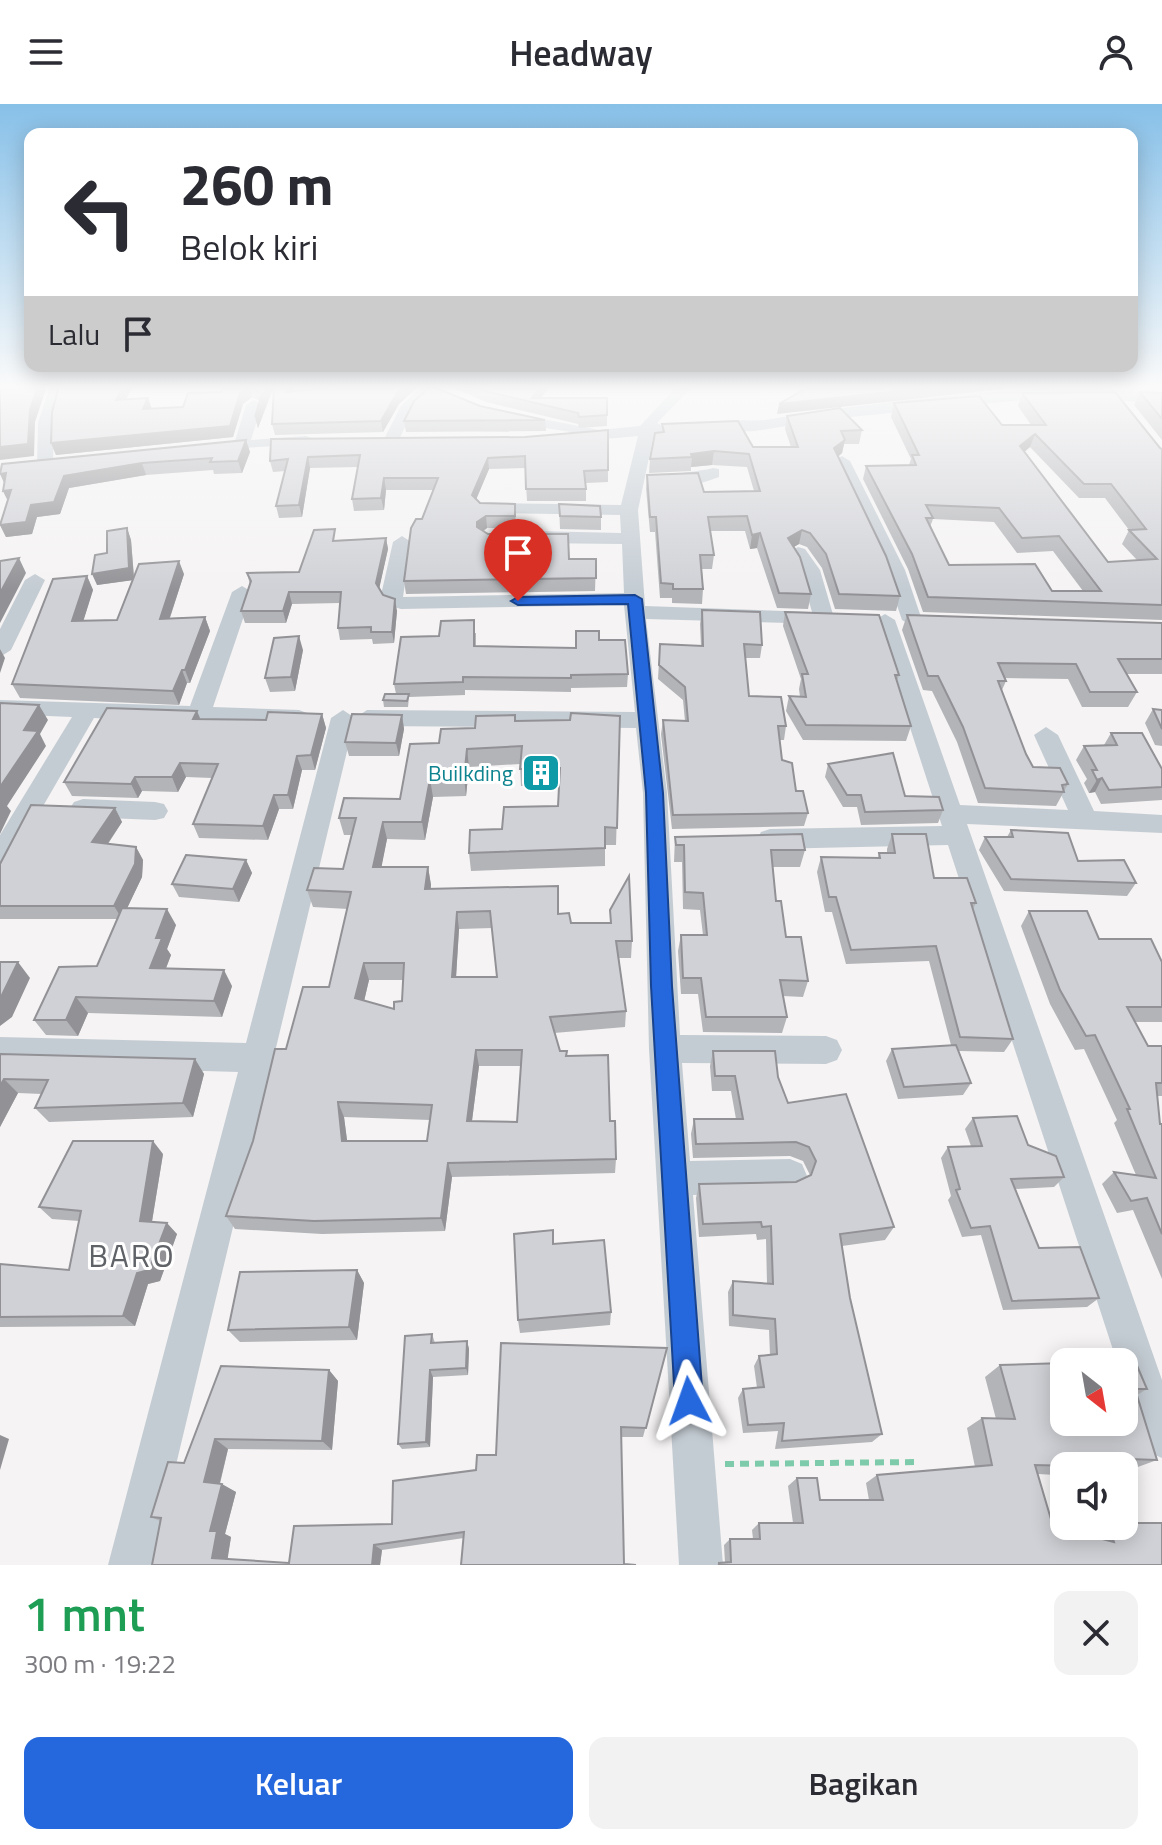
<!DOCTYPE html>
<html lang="id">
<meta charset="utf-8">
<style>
:root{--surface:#fff;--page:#f2f2f3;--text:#2b2b33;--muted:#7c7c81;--accent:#2567dc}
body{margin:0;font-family:"Titillium Web",sans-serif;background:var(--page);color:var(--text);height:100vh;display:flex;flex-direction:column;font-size:30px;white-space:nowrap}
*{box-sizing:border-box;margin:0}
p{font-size:26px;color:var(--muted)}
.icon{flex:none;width:44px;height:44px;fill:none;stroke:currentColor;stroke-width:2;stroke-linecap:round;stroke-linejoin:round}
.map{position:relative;height:1461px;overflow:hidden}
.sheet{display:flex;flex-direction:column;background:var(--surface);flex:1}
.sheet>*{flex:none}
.hud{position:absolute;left:24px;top:24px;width:1114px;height:244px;border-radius:16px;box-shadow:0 4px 20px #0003;background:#fff;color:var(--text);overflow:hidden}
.needle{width:52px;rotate:149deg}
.controls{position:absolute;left:1050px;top:1244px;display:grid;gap:16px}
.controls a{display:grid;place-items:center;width:88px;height:88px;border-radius:16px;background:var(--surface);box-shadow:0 4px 20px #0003;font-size:40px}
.pin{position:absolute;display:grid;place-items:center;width:68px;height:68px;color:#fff;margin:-82px -34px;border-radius:50% 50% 50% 0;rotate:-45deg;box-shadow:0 0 8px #0007}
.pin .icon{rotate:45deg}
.me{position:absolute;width:88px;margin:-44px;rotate:356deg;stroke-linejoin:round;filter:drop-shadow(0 0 6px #0008)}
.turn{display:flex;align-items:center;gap:28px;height:168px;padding:0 24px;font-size:36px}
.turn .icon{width:104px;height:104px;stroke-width:2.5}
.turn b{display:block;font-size:56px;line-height:68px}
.then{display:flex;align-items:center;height:76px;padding:0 24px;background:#0003;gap:16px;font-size:30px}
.round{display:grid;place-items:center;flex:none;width:84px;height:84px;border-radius:16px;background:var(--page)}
.overview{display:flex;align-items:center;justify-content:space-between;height:136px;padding:0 24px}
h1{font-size:48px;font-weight:600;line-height:60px;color:#1e9e55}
.cta{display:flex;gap:16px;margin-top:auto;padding:16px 24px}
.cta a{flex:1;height:92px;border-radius:16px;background:var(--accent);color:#fff;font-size:32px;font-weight:600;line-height:92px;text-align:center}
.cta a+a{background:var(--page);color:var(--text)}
header{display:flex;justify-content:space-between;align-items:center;height:104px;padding:0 24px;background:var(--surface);font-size:36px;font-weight:600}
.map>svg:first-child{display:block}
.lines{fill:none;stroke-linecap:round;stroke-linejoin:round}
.path{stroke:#7ecbab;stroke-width:6;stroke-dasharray:9 6;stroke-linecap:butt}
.minor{fill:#c4ccd3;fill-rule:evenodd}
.wall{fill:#b3b4b8;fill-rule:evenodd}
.shaded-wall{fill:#929296}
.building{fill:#d0d1d6;stroke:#929296;stroke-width:2;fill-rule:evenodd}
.route{fill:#2567dc;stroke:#18438f;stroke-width:2}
.labels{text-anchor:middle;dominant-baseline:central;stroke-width:6;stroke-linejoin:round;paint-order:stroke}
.culture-label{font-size:22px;fill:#0d838f;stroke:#fff;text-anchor:end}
.near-quarter-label{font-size:32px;letter-spacing:2px;fill:#5f6267;stroke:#fff}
</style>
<header><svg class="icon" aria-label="menu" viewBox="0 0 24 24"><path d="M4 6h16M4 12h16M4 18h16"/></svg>Headway<svg class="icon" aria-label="person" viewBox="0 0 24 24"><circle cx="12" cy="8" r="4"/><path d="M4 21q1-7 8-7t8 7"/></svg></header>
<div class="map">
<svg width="1162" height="1461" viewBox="0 0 1162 1461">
<rect width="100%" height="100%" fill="#f5f3f3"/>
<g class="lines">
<!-- path -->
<path class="path" d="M725,1360L919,1358"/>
<!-- minor -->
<path class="minor" d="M50,282H64L54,319L53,359L45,364L37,359L38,319Z
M422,282L438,283L413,306L397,340H385L383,337L401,302Z
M677,282H693L657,319L669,325L654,330L638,406L645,502L812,508L800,466L788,449L798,443L805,445L820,466L834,514L824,520L646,515L667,689L680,931L826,932L837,936L842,946L837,956L826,960L682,959L690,1057L790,1055L802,1060L807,1072L802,1084L790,1089L693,1091L723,1461H679L649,945L643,689L636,624L367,622L355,614L367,606L635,608L624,501L401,505L388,501L381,491L393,438L402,432L411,438L403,493L624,489L622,440L534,439L525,433L534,427L621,429L620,411L485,409L476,404L485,399L621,401L638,332L572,338L564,333L571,328L512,319L504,314L512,309L599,326L640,322Z
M1082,283L1162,290V300L1082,293L1042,294L830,315L755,327L708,329L700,324C713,312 748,318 765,316C869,299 977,286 1082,283Z
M254,296L262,301L251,336L306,332L312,334V340L207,346V340L235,337L246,301Z
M842,352L850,357L905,466L922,516L919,520L912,522L902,516L885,466L834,357Z
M713,364L719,365V373C703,379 670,390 655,377C664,369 699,368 713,364Z
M35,470L45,476L11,546L0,553V525L25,476Z
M242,482L252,488L213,603L299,606L307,609L311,614L307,619L198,620L94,614L9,761L0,764V731L72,613L0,610V596L190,602L232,488Z
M885,510L895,516L960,701L1068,706L1034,631L1046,623L1058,631L1094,707L1162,711V729L967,720L1162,1276V1354L1148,1348C1136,1319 1124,1289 1124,1258H1117L948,741L770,745L761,742L757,735L761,728L770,725L942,722L875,516Z
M343,606L355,614L152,1461H108L238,968L0,961V933L246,939L331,614Z
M83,695L155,698L164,700L168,707L164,714L155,716L83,713L74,710L70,704L74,698Z"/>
</g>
<!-- wall -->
<path class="wall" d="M133,282L126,295L151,305L183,303L221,288L224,282H274L258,324L255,313L260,297L252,293L243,300L233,333L56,351L51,339Z
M274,282H295L293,287L343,282H419L399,300L383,328L275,331L272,320Z
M449,282H550L541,294H607V322L579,324L578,320L486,298Z
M1140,288L1162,290V336L1134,301Z
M1022,289L1162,345V516L923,508L908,465L863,375L866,362L909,361L911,355L891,313L894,299L1002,321H1031L1018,302ZM1030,343L1079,394H1105L1129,426L1122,440L1137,456L1108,458L1024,348ZM933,415L994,418L1017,449L1053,447L1083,487H1052L949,461L930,423Z
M480,302L545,316L546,327L406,328L404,317Z
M787,312L862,326L859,340H844L842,349L838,353L900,492L896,507L835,505L822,464L807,443L799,440L794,443L811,490L808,505L777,504L757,444L750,445L745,427H710L714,451L712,465H702L703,485L702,500L672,499V494H660L655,428H650L646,385L647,371L704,388L754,387L747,363L712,361L691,363V367L649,369L650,355L662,329V320L753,343H791L785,325Z
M608,326V378L586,379V397H527L525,364L489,365L476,395L480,399L515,400L516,424H487L484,427L488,430L569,455H596L595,487L406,490L404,477L422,415L433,386H386L384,406L354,407L352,395L358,363L310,364L302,413L279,414L276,402L285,367L273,368L270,357Z
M246,336L250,348L242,369L214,370L213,366L146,371L69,384L60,410L37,413L32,430L6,433L0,421L8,397L3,387Z
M559,400L601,413V426L560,425Z
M127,424L131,436L134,472L184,470L170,514L205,513L210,527L190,579H187L179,601L20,594L12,580L87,472L93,486L83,517L117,516L132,476L97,481L107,449Z
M386,434L388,445L379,484L397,507L394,539L373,540L372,535L340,536L338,524L340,499L292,500L286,519H245L241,507L250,481L247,469L299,468L337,436Z
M702,506L762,541L760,554H745L749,592L786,622L784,636H780L782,656L796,687L808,709L804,722L672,725L661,630L663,616L685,617L683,596L658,575L660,540L701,542L700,520Z
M785,508L899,571L897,577L911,622L906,637L803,636L786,607L789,592L800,593L799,585L801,575L783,522Z
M907,511L1162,519V570H1126L1137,588L1128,603H1082L1068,575L1004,574L1006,577L1002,586L1026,650L1033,663L1068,680L1056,702L978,699L957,638L932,587L923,586L902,526Z
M476,529V542L576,544L599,536L628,570L627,583L571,584V588L465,586V591L409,593L408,603H384L383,596L396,590L394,580L439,532Z
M303,546L295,587L270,588L265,574Z
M1153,605L1162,606V642L1155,641L1145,619Z
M322,610L326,624L315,666H302L293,705H279L268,736L199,734L193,720L212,674L186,673L178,688L142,687L138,694L72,692L64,678L200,615L266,616Z
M402,611L404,625L399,652H349L345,638Z
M620,612L616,741H605V762L471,767L469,749L502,725L558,702L559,682H521L520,660L469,663L466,692L433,693L425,736L387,735L381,763H428L431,781V785L558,810L571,819H610V806L632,837L631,854H619L626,907L625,923L554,929L560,947L567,952L610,1017L616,1055L615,1069L452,1073L445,1127L322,1130L235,1125L226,1112L286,945L329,883L348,805L313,803L307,786L343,765L351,731H344L339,714L400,695L439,639L475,624L515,617L570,616ZM492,824L497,873H456L459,825ZM369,876H403L402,897L394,905L364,897ZM479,962H521L517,1018L472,1017ZM344,1013L430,1016L427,1037H347Z
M1111,629L1162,665V696L1101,700L1095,688L1089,689L1084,679L1087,675L1076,656L1084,642L1104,641Z
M828,660L943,706L938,719L861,721L857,703H843L825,673Z
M115,704L122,718L108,740L136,743L143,756L142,773L127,804L176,821L167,845L171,851L166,864L232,882L222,913L88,909L78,932L46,931L34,916L97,862L118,815H0V760Z
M1011,726L1078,757L1136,779L1127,792L1004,787L979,746L985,733H1007Z
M892,730L934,774L976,799L973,805L1013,935L1004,948L959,947L971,979L963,991L898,995L886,957L892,945L951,941L929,857L846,860L832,808H825L817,768L821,753L878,754L879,749H887V745Z
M675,733L805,746L800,763H773L776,797L786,833L808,877L803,893L783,892L787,913L782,929L703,928L698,890H681L678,847L681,831H703L700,806L683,805L682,758H674Z
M246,756L252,769L239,798L179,793L172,780Z
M1029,807L1099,835L1162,858V918H1134L1148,942H1162V992H1157L1160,1020H1162V1175L1133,1106L1117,1109L1102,1080L1114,1068L1136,1071L1114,1019L1117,1016L1084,945L1075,946L1050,900L1021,822Z
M713,947L778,973L788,999L894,1123L885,1136L842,1142L850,1194L882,1330L872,1338L775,1345L778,1327L743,1329L738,1294L743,1285L757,1284L754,1262L759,1252L770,1251L769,1226L729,1222L728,1188L733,1177L767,1180L766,1135L757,1136L756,1130L699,1133L696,1094L699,1080L796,1078L810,1071L803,1057L790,1052L693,1054L691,1030L694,1015H736L731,987H712L710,962Z
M0,950L195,955L204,970L193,1013L49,1018L35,1004L42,990L18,989L0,1023Z
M973,1014L1028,1041L1064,1073L1054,1083L1015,1085L1039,1144L1099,1194L1087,1203L1003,1206L981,1131L962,1133L948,1096L951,1092L941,1054L948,1043L971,1042L965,1025Z
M163,1050L152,1118L177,1130L160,1177L148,1180L135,1222L0,1223V1160L69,1166L79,1117L52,1115L39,1103Z
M554,1140L611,1208L610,1221L520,1229L518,1216Z
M357,1166L364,1179L357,1236L240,1238L228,1226Z
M432,1230L435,1239L467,1237L469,1245L468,1271L433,1273L430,1343L402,1345L398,1340Z
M667,1244L643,1333H621L624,1460L461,1461L464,1434L382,1446L380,1461H152L160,1417L151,1413L184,1359L221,1262L329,1266L338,1277L332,1346L228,1345L220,1380L236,1388L225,1430L231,1433L227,1455L289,1459L392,1420L476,1366L496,1351Z
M1124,1258L1147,1285L1137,1291L1157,1356L1135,1364H1124V1362H1064V1367L1056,1371L1038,1370L1053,1422L1089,1432L1088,1426L1102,1422H1124L1162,1461H717L719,1459H725L724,1441L730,1435H753L752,1426L759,1419H793L788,1382L797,1374L820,1396H869L866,1379L877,1371L975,1363L967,1324L982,1314L996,1315L985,1273L1000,1261Z"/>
<!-- shaded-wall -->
<path class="shaded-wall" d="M38,282H45L46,285L35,318L34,352L0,356V343L30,306Z
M123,282H133L120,307L116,296Z
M250,282L252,293L243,300L233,333L56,351L51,339L240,289Z
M267,282H274L258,324L255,313Z
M288,282H295L289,299L286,288Z
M405,282H419L399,300L383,328L381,317L397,289Z
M541,282H550L537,299L532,294Z
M944,282H1004V285L777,310L779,300Z
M148,294L152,305H143Z
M1035,330L1030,343L1015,356L1020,342Z
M246,336L250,348L242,369L238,357Z
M845,336L842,349L831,358L834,344Z
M714,347L712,361L691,363L692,353L691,350Z
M308,353L310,364L302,413L299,401Z
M488,354L489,365L473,403L472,391Z
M142,359L146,371L69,384L60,410L37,413L32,430L6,433L0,421L31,401L64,372Z
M6,369L5,381L0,370Z
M384,374L386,386L384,406L381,394Z
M11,386L9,399L3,387Z
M486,412L487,424L478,430L477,418Z
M127,424L131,436L134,476L97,481L92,470Z
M802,426L799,440L785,448L788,434Z
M760,429L757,444L750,445L752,431Z
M386,434L388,445L378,490L376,479Z
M19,454L26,469L0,519V489Z
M179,457L184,470L165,528L160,515Z
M87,472L93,486L79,531L72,517Z
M289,488L292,500L286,519L283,507Z
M395,495L397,507L394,539L392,528Z
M205,513L210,527L190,579L185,566Z
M299,532L303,546L295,587L291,573Z
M0,545L5,554L0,569Z
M182,566L187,579L179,601L173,587Z
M39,601L48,616L40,630L46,642L7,702L11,707L0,730V683L24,626Z
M197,607L203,621L193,615Z
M322,610L326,624L315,666L311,651Z
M402,611L404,625L399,652L396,639Z
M467,645L469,663L466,692L464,674Z
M297,652L302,666L293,705L288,691Z
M180,659L186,673L178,688L172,673Z
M135,673L142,687L138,694L131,680Z
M1102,674L1095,688L1089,689L1097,676Z
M430,675L433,693L425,736L422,718Z
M274,691L279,705L268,736L263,722Z
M115,704L122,718L100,751L92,738Z
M383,718L387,735L378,781L373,763Z
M136,743L143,756L142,773L122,815L114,802Z
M246,756L252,769L239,798L233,785Z
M428,763L431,781L428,802L425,785Z
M167,805L176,821L167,845L171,851L160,880L150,864L156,834Z
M457,808L459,825L455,890L452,873Z
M18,858L30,874L12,913L0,922V895Z
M364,859L369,876L361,910L355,894Z
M224,866L232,882L222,913L214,897Z
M76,893L88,909L78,932L66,916Z
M476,946L479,962L470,1032L467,1017Z
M195,955L204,970L193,1013L183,999Z
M4,975L18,989L0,1023V982Z
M338,998L344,1013L349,1051L342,1037Z
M153,1037L163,1050L150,1129L140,1117Z
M448,1059L452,1073L445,1127L441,1114Z
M167,1119L177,1130L160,1177L148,1180L135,1222L123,1212L137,1169Z
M357,1166L364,1179L357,1236L349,1223Z
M467,1237L469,1245L468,1271L466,1264Z
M329,1266L338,1277L332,1346L322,1337Z
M430,1266L433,1273L430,1343L426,1338Z
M0,1331L9,1335L0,1366Z
M215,1335L228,1345L218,1386L204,1378Z
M222,1380L236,1388L225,1430L231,1433L227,1459L212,1454L210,1427Z
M374,1441L382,1446L380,1461H372Z"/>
<!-- building -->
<path class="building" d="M0,282H38L30,306L28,340L0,343Z
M59,282H123L116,296L148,294L143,305L183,303L188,289L221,288L224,282H267L255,313L262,289L250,282L240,289L230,322L51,339L52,308Z
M274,282H288L286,288L343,282H405L397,289L381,317L272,320Z
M431,282L480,302L545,316L404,317L414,297Z
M473,282H541L532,294H607V311L579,313L578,309L485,287Z
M810,282H944L779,300Z
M1115,288L1160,344L1162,345V501L928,493L912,450L866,362L916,361L912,351H919L894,299L979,292L1002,321H1046L1022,289ZM1035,330L1084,380H1111L1146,425L1129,426L1157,455L1108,458L1020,342ZM926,401L999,404L1022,434L1059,432L1101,487H1052L1035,460L949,461L926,414H933Z
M1140,288L1162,289V315Z
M840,304L862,326L841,327L845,336L834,344L886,452L900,492L839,490L826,450L810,429L802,426L788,434L800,453L811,490L779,489L760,429L752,431L747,412L708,413L714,451H700L703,485H673V480L661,479L656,413H650L647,371L698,369L704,388L760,387L749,350L714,347L691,350L692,353L650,355L655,329L664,328L662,320L738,317L753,343H798L787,312Z
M608,326V366L584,367L586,385H526L525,352L488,354L472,391L480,399L515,400V412H486L477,418V423L488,430H568L569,455H596V474L404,477L411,424L416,415H422L438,374H384L381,394L352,395L360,351L308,353L299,401L276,402L288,355L270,357L271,335L525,333Z
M246,336L238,357L210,358L212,354L142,359L64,372L54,398L31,401L26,418L0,421L11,386L3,387L6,369L0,370L2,360Z
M559,400L600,402L601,413L560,412Z
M127,424L129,464L92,470L95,451L107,449V427Z
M335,425L333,437L386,434L376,479L383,491L395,495L392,528H371V523L338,524L341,488H289L283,507H241L251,477L247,469L299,468L314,426Z
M19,454L0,489V457Z
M179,457L160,515L205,513L185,566H182L173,587L12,580L53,475L87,472L72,517L117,516L139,460Z
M702,506L760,508L762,541L744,540L749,592L781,593L786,622H778L782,656L792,659L796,687H803L808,709L673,711L663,616L688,617L685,583L659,561L660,540L703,542Z
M785,508L879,511L899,571H895L911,622L806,621L789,592L806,593L802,570H808Z
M907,511L1162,519V555H1118L1137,588H1090L1076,560L998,559L1006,577H998L1026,650L1033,663L1060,664L1068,680L1062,681L1064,688L985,684L963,623L938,572H928Z
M474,516V542L576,544V527H599V536H625L628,570L571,571V574L463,573V578L394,580L401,533L439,532L441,517Z
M299,532L291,573L265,574L274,534Z
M385,590H409L407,597L383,596Z
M0,599L39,601L24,626L38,627L0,683Z
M107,604L197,607L193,615L266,616L268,608L322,610L311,651L297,652L288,691H274L263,722L193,720L218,660L180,659L172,673H135L131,680L64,678Z
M1153,605L1162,606V625Z
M571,609L620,612L617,724L605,723V744L469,749L470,726L502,725L504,703L558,702L560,664L520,665L522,642L467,645L464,674L430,675L422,718H383L373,763H428L425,785L558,782V810L569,809L571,819H611L610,806L629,772L632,837H616L626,907L550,913L560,947H567L566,952L608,951L610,1017H615L616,1055L448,1059L441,1114L314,1117L226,1112L253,1037L275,945H286L303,883H329L351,788L307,786L314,764L343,765L356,714H339L344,694L400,695L410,640L439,639L441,625L475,624L476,612L515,611V617L570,616ZM490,807L497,873H452L457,808ZM364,859H404L402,897L394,898V905L355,894ZM476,946H522L517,1018L467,1017ZM338,998L432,1001L427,1037H342Z
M352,610L402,611L396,639L345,638Z
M1111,629H1142L1162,665V683L1109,686L1102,674L1097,676L1092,666H1097L1084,642L1117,641Z
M893,649L905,692L939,693L943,706L865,708L861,691H847L828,660Z
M31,701L115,704L92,738L136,743L135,760L114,802H0V760Z
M1011,726L1068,729L1078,757L1124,756L1136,779L1011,775L985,733H1013Z
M802,730L805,746H771L776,797H781L786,833H801L808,877L780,876L787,913H706L701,874H683L681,831H707L703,789L685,788L684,741H676L675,733Z
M892,730H926L934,774H967L976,799H971L1013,935L960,933L936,842L851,846L836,793H829L821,753L880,754L879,749H895Z
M186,751L246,756L233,785L172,780Z
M122,804L167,805L156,834H162L150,864L224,866L214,897L76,893L66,916H34L59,863L97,862Z
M1029,807H1087L1099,835H1151L1162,858V903H1127L1148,942H1162V979H1156L1160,1020H1162V1130L1147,1094L1131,1097L1114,1068L1156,1074L1127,1005H1130L1095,931L1086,932L1060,886Z
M0,858H18L0,895Z
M956,941L971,979L904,983L892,945Z
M713,947H775L778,973L788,999L846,990L894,1123L840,1130L850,1194L882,1330L782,1337L784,1319L748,1321L743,1285L764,1283L759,1252L777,1250L775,1215L733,1211V1177L773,1180L771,1122L762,1123L761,1118L703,1120L699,1080L796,1078L811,1071L816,1057L809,1043L796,1038L696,1040L694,1015H743L735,972H715Z
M0,950L195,955L183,999L35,1004L48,976L4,975L0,982Z
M1017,1012L1028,1041L1056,1052L1064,1073L1011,1075L1039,1144L1080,1143L1099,1194L1012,1197L990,1122L971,1124L956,1086L960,1085L948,1043L982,1042L973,1014Z
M73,1037H153L140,1117L167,1119L149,1166L137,1169L123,1212L0,1213V1160L69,1166L81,1107L39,1103Z
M553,1126V1140L604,1136L611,1208L518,1216L514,1130Z
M357,1166L349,1223L228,1226L240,1168Z
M432,1230L431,1239L467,1237L466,1264L430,1266L426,1338L398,1340L405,1232Z
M501,1239L667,1244L646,1324L621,1323L624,1460L636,1461H461L464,1428L374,1441L372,1461H152L161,1414L151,1413L168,1358L184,1359L221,1262L329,1266L322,1337L215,1335L204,1378L222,1380L210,1427H217L212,1454L289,1459L294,1422L392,1420L393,1377L476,1366L477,1351H496Z
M1135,1257L1147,1285H1135L1157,1356L1072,1353L1074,1362L1035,1361L1053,1422L1114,1438L1109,1422H1124V1419H1162V1461H719V1459L731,1458L730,1435H760L759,1419H803L797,1374H817L820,1396H883L877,1371L992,1361L982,1314L1015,1315L1000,1261L1064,1259V1318H1124V1258H1097Z"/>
<!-- sky -->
<linearGradient id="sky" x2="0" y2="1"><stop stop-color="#87c0e8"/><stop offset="0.58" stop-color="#fafafa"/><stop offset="1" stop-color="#fafafa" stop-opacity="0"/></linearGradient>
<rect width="1162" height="487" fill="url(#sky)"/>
<!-- route -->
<path class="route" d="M635,491L642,495L663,689L672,882L703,1297L699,1307L689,1311L679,1307L675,1297L651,882L646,689L628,500L518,501L511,497L518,493Z"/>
<!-- icons -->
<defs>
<symbol id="building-square" viewBox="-11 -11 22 22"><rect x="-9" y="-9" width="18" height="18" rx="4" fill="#0f9aa8" stroke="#fff"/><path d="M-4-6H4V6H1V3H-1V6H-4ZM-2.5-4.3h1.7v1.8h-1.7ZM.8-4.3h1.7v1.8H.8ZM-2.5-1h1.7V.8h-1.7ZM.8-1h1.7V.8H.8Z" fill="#fff"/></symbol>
</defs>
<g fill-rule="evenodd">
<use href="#building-square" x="519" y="647" width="44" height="44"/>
</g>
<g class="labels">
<!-- culture labels -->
<g class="culture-label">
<text x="513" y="669">Builkding</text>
</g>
<!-- near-quarter labels -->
<g class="near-quarter-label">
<text x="132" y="1151">BARO</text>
</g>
</g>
</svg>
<div class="controls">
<a><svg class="needle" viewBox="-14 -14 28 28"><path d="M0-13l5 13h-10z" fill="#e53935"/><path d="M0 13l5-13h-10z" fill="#7c7c81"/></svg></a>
<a><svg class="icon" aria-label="sound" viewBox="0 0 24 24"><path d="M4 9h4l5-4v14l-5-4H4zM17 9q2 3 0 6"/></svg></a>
</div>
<div class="pin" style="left:518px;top:497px;background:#d93025"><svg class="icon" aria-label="arrive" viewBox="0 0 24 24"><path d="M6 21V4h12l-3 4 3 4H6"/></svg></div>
<svg class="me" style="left:689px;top:1297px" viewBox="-20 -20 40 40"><path d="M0-17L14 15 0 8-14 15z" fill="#2567dc" stroke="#fff" stroke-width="4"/></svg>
<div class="hud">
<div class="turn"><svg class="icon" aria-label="left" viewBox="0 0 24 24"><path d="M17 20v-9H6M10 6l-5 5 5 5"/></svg><div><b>260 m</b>Belok kiri</div></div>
<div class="then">Lalu<svg class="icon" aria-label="arrive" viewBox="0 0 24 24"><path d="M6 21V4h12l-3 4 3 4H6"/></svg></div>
</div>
</div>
<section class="sheet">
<div class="overview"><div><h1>1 mnt</h1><p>300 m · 19:22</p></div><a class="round"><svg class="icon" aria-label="close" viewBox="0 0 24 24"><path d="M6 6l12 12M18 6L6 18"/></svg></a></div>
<div class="cta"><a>Keluar</a><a>Bagikan</a></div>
</section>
